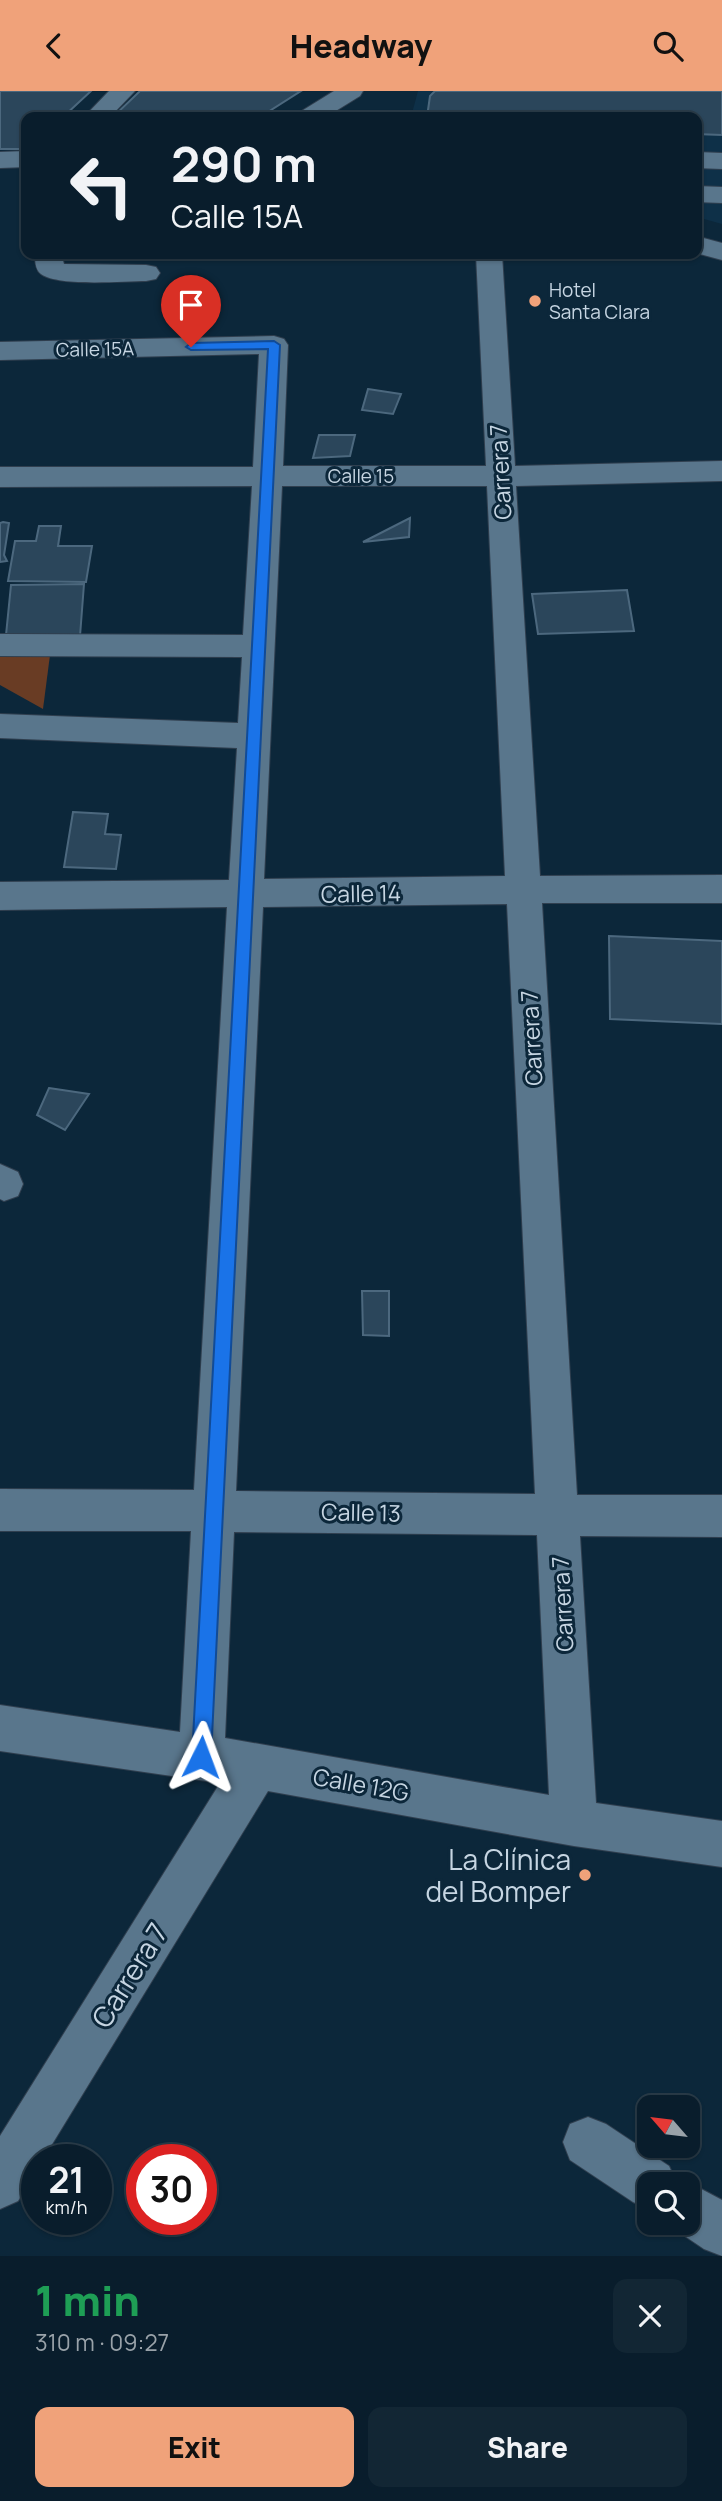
<!DOCTYPE html>
<meta charset="utf-8">
<style>
:root{--surface:#091d2c;--page:#122634;--text:#f1f3f6;--muted:#99a2a9;--line:#293b48;--accent:#f0a27a}
body{margin:0;font-family:Manrope,sans-serif;background:var(--page);color:var(--text);height:100vh;display:flex;flex-direction:column;font-size:26px;white-space:nowrap}
*{box-sizing:border-box;margin:0}
p{font-size:23px;color:var(--muted)}
.icon{flex:none;width:38px;height:38px;fill:none;stroke:currentColor;stroke-width:2;stroke-linecap:round;stroke-linejoin:round}
.map{position:relative;height:2165px;overflow:hidden}
.sheet{display:flex;flex-direction:column;background:var(--surface);flex:1}
.sheet>*{flex:none}
.banner{position:absolute;left:21px;top:21px;width:681px;height:147px;border-radius:14px;box-shadow:0 2px 5px #0004,0 0 0 2px var(--line);background:#091d2c;color:var(--text);overflow:hidden}
.needle{width:46px;rotate:298deg}
.buttons{position:absolute;left:637px;top:2004px;display:grid;gap:14px}
.buttons a{display:grid;place-items:center;width:63px;height:63px;border-radius:14px;background:var(--surface);box-shadow:0 2px 5px #0004,0 0 0 2px var(--line);font-size:35px}
.speed{position:absolute;left:21px;top:2053px;display:flex;gap:14px;font-size:35px;font-weight:700;text-align:center}
.speed>*{display:grid;place-content:center;width:91px;height:91px;border-radius:50%;background:var(--surface);box-shadow:0 2px 5px #0004,0 0 0 2px var(--line);line-height:1}
.speed small{font-size:18px;font-weight:400}
.speed .limit{border:10px solid #d22;background:#fff;color:#111}
.pin{position:absolute;display:grid;place-items:center;width:60px;height:60px;color:#fff;margin:-72px -30px;border-radius:50% 50% 50% 0;rotate:-45deg;box-shadow:0 0 7px #0007}
.pin .icon{rotate:45deg}
.me{position:absolute;width:77px;margin:-38px;rotate:3deg;stroke-linejoin:round;filter:drop-shadow(0 0 5px #0008)}
.turn{display:flex;align-items:center;gap:24px;height:147px;padding:0 35px;font-size:32px}
.turn .icon{width:91px;height:91px;stroke-width:2.5}
.turn b{display:block;font-size:49px;line-height:60px}
.round{display:grid;place-items:center;flex:none;width:74px;height:74px;border-radius:14px;background:var(--page)}
.summary{display:flex;align-items:center;justify-content:space-between;height:119px;padding:0 35px}
h1{font-size:42px;font-weight:800;line-height:52px;color:#1e9e55}
.cta{display:flex;gap:14px;margin-top:auto;padding:14px 35px}
.cta a{flex:1;height:80px;border-radius:14px;background:var(--accent);color:#111;font-size:28px;font-weight:800;line-height:80px;text-align:center}
.cta a+a{background:var(--page);color:var(--text)}
header{display:flex;justify-content:space-between;align-items:center;height:91px;padding:0 35px;background:var(--accent);color:#111;font-size:32px;font-weight:800}
.map>svg:first-child{display:block}
.built{fill:#0e3048}
.green{fill:#693c24}
.building{fill:#2b465b;stroke:#4c687e;stroke-width:2}
.lines{fill:none;stroke-linecap:round;stroke-linejoin:round}
.minor-casing{stroke:#303f4f;stroke-width:2}
.minor{fill:#59768c;fill-rule:evenodd}
.route{fill:#1a73e8;stroke:#114b97;stroke-width:2}
.poi-dot{fill:#f0a27a;stroke:#0c273a;stroke-width:2.5}
.labels{text-anchor:middle;dominant-baseline:central;stroke-width:6;stroke-linejoin:round;paint-order:stroke}
.far-poi-label{font-size:19px;fill:#c6d5e2;stroke:#0c273a;text-anchor:start}
.far-street-label{font-size:19px;fill:#c6d5e2;stroke:#0c273a}
.street-label{font-size:23px;fill:#c6d5e2;stroke:#0c273a}
.near-poi-label{font-size:28px;fill:#c6d5e2;stroke:#0c273a;text-anchor:end}
.near-street-label{font-size:28px;fill:#c6d5e2;stroke:#0c273a}
</style>
<header><svg class="icon" aria-label="back" viewBox="0 0 24 24"><path d="M15 5l-7 7 7 7"/></svg>Headway<svg class="icon" aria-label="search" viewBox="0 0 24 24"><circle cx="10" cy="10" r="6"/><path d="M15 15l6 6"/></svg></header>
<div class="map">
<svg width="722" height="2165" viewBox="0 0 722 2165">
<rect width="100%" height="100%" fill="#0c273a"/>
<!-- built -->
<path class="built" d="M418,0H722V133L697,126L696,26H411Z"/>
<!-- green -->
<path class="green" d="M50,564L43,618L0,594V566Z"/>
<!-- building -->
<path class="building" d="M0,0H91L63,26H26V58H0Z
M140,0H301L260,26H113Z
M435,0H722V44L696,43V26H427L430,5Z
M368,298L401,303L393,323L362,319Z
M319,344H355L350,365L313,367Z
M410,427L409,446L363,451Z
M3,431L9,432L4,464L7,470L0,471V432Z
M39,435H61L58,455H92L86,491L8,490L15,450H36Z
M84,493L80,545L6,544L11,494Z
M627,499L634,540L538,543L532,503Z
M73,721L108,723L105,743L121,744L116,778L64,776Z
M609,845L722,850V933L610,928Z
M49,997L89,1003L65,1039L37,1024Z
M362,1200H389V1245L363,1244Z"/>
<g class="lines">
<defs>
<path id="minor" d="M109,0H135L110,26H84Z
M334,0H363L360,5L326,26H297L300,21Z
M26,60V76L0,77V61Z
M696,61L722,62V78L696,77Z
M696,95L722,96V112L696,111Z
M696,145L722,152V169L696,162Z
M35,163H61L64,173L146,174L156,176L160,182L156,188L146,190C123,190 59,196 41,183C35,179 35,169 35,163Z
M476,163H502L515,375L722,370V390L516,395L540,785L722,784V812H542L577,1404H722V1446L580,1445L596,1712L722,1730V1776L574,1755L268,1700L43,2068H37V2079L18,2110L0,2118V2045L220,1692L0,1660V1614L180,1641L191,1440H0V1398L194,1399L227,816L0,819V791L229,789L237,657L0,647V623L238,632L242,566L0,565V543L243,544L252,395L0,396V376H253L259,263L0,269V251L274,245L284,248L288,254L283,375H486ZM282,395H487L505,785L264,788ZM507,813L535,1403L236,1400L263,816ZM234,1441L537,1444L549,1704L225,1647Z
M0,1073L18,1081L23,1093L18,1105L4,1110L0,1108Z
M588,2026L606,2033L669,2075L677,2093H649V2118L633,2111L570,2069L563,2051L570,2033Z
M688,2091L722,2109V2165L704,2158L670,2135L668,2132H688V2093H684Z"/>
</defs>
<!-- minor casing -->
<use href="#minor" class="minor-casing"/>
<!-- minor -->
<use href="#minor" class="minor"/>
</g>
<!-- route -->
<path class="route" d="M274,250L280,254L211,1666L208,1673L201,1675L194,1673L192,1666L268,258L191,259L186,256L191,252Z"/>
<!-- markers -->
<g class="poi-dot">
<circle cx="535" cy="210" r="7"/>
<circle cx="585" cy="1784" r="7"/>
</g>
<g class="labels">
<!-- far-poi labels -->
<g class="far-poi-label">
<text x="549" y="199">Hotel<tspan x="549" dy="22">Santa Clara</tspan></text>
</g>
<!-- far-street labels -->
<g class="far-street-label">
<text transform="translate(95 258) rotate(-1)">Calle 15A</text>
<text x="361" y="385">Calle 15</text>
</g>
<!-- street labels -->
<g class="street-label">
<text transform="translate(500 381) rotate(-93)">Carrera 7</text>
<text transform="translate(361 802) rotate(-1)">Calle 14</text>
<text transform="translate(531 947) rotate(-93)">Carrera 7</text>
<text transform="translate(361 1421) rotate(1)">Calle 13</text>
<text transform="translate(562 1513) rotate(-93)">Carrera 7</text>
<text transform="translate(361 1693) rotate(10)">Calle 12G</text>
</g>
<!-- near-poi labels -->
<g class="near-poi-label">
<text x="571" y="1768">La Clínica<tspan x="571" dy="32">del Bomper</tspan></text>
</g>
<!-- near-street labels -->
<g class="near-street-label">
<text transform="translate(129 1884) rotate(-58)">Carrera 7</text>
</g>
</g>
</svg>
<div class="buttons">
<a><svg class="needle" viewBox="-14 -14 28 28"><path d="M0-13l5 13h-10z" fill="#e53935"/><path d="M0 13l5-13h-10z" fill="#99a2a9"/></svg></a>
<a><svg class="icon" aria-label="search" viewBox="0 0 24 24"><circle cx="10" cy="10" r="6"/><path d="M15 15l6 6"/></svg></a>
</div>
<div class="speed"><div>21<small>km/h</small></div><div class="limit">30</div></div>
<div class="pin" style="left:191px;top:256px;background:#d93025"><svg class="icon" aria-label="arrive" viewBox="0 0 24 24"><path d="M6 21V4h12l-3 4 3 4H6"/></svg></div>
<svg class="me" style="left:201px;top:1666px" viewBox="-20 -20 40 40"><path d="M0-17L14 15 0 8-14 15z" fill="#1a73e8" stroke="#fff" stroke-width="4"/></svg>
<div class="banner">
<div class="turn"><svg class="icon" aria-label="left" viewBox="0 0 24 24"><path d="M17 20v-9H6M10 6l-5 5 5 5"/></svg><div><b>290 m</b>Calle 15A</div></div>
</div>
</div>
<section class="sheet">
<div class="summary"><div><h1>1 min</h1><p>310 m · 09:27</p></div><a class="round"><svg class="icon" aria-label="close" viewBox="0 0 24 24"><path d="M6 6l12 12M18 6L6 18"/></svg></a></div>
<div class="cta"><a>Exit</a><a>Share</a></div>
</section>
